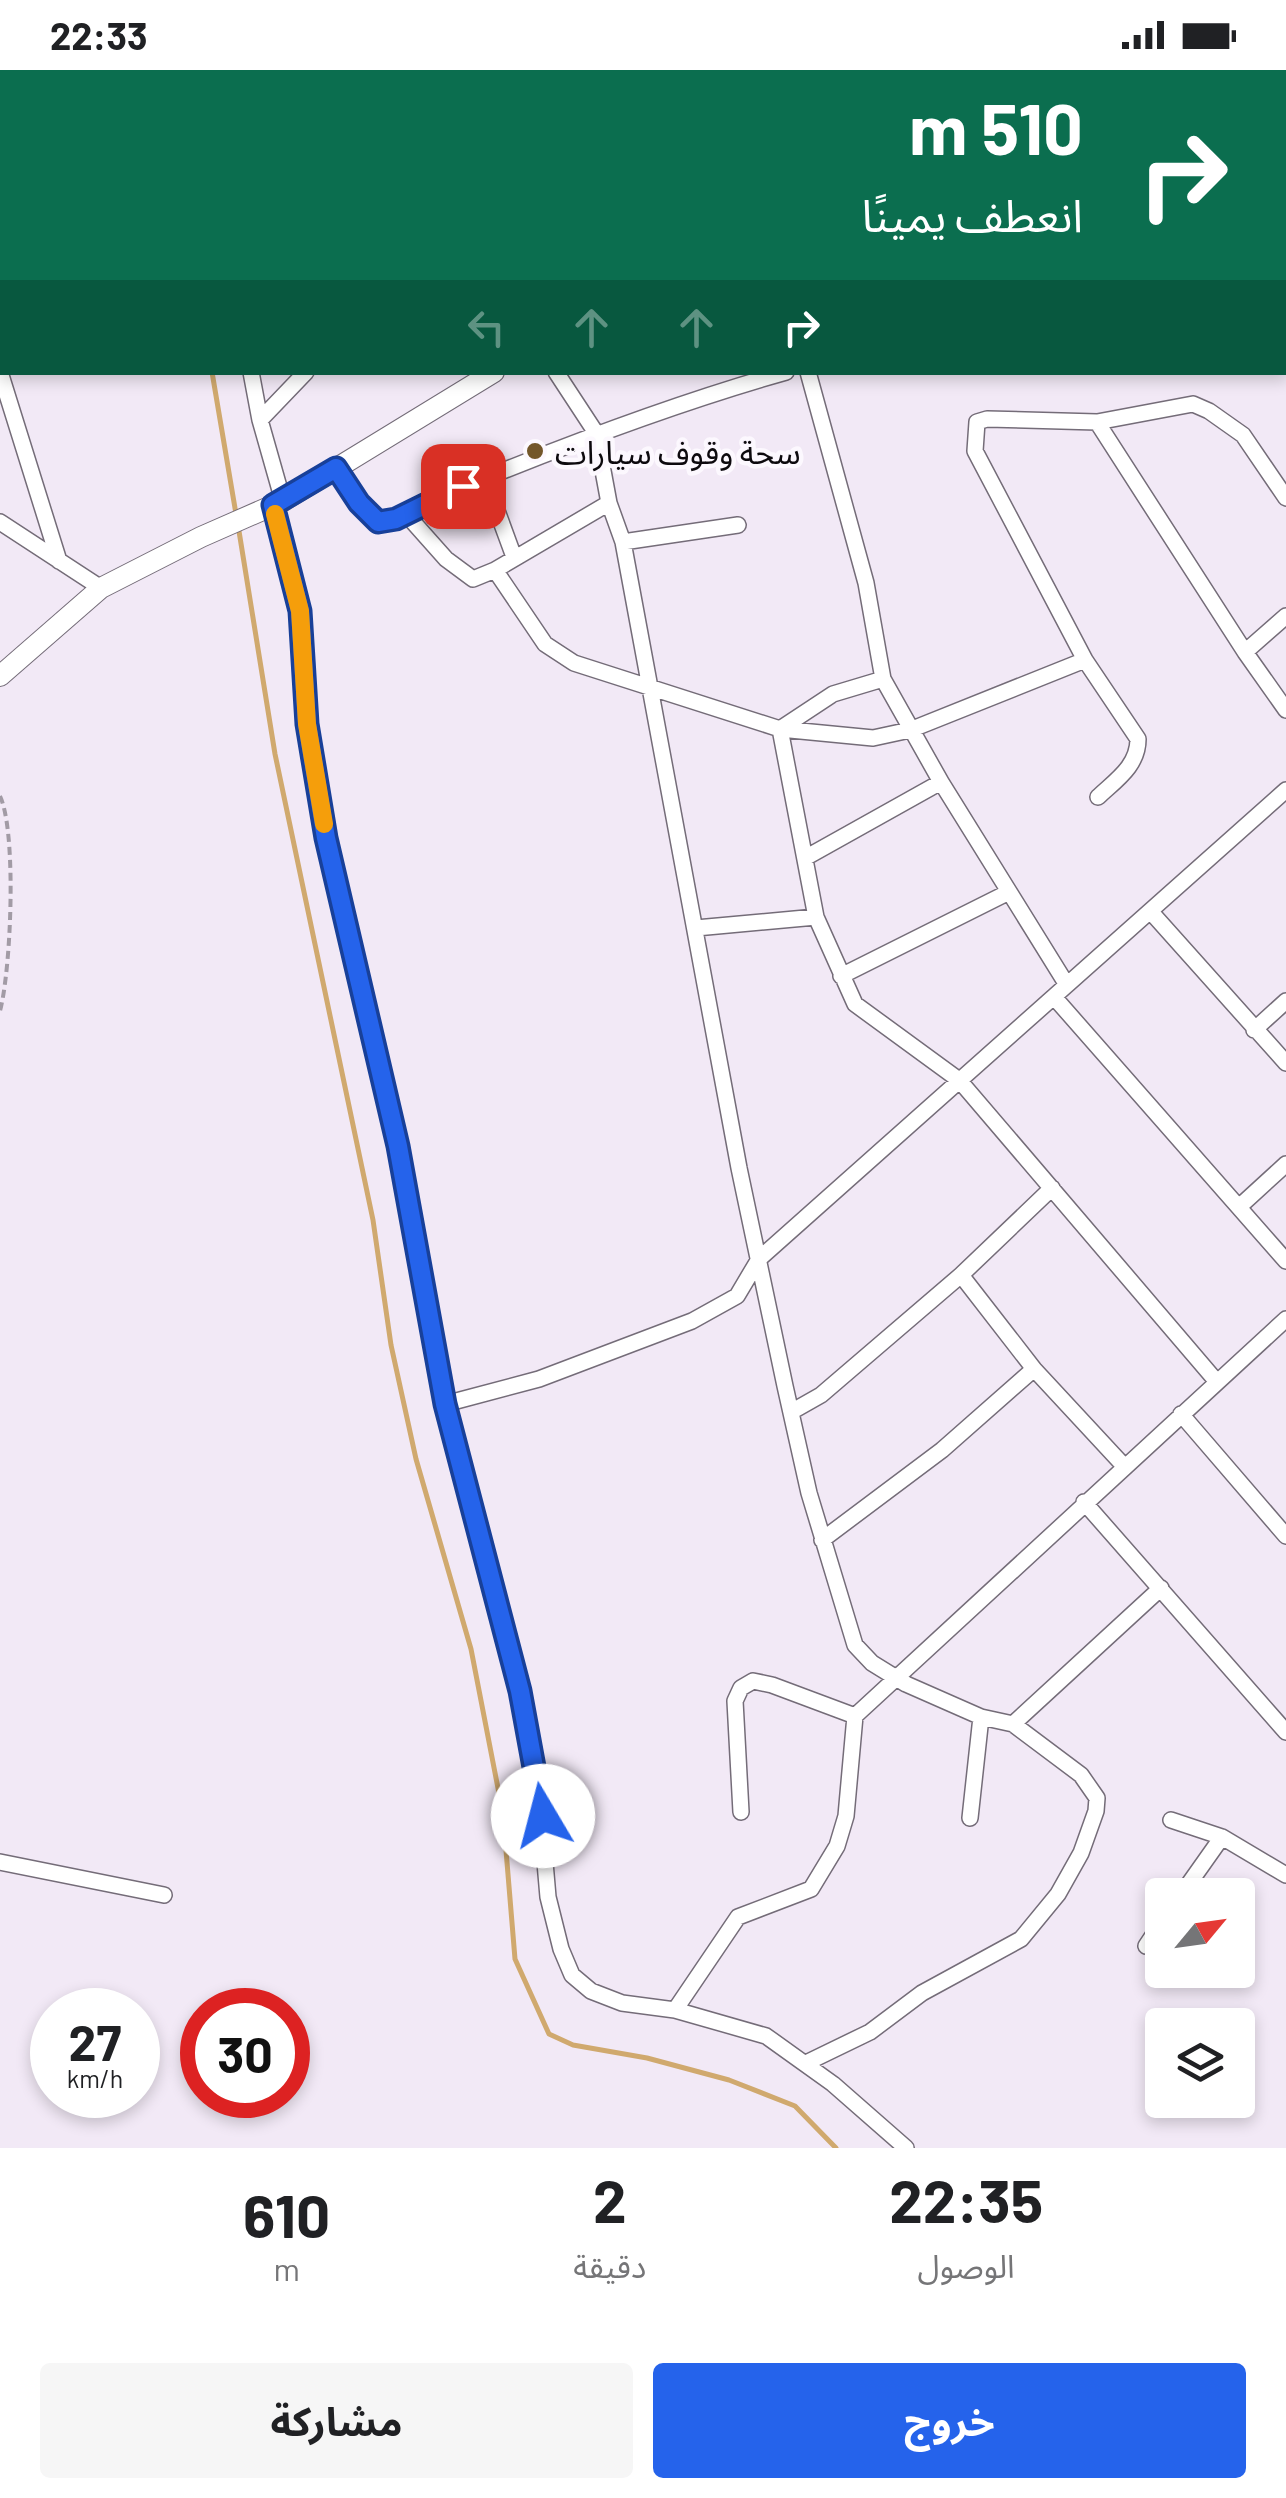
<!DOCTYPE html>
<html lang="ar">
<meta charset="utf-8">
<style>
:root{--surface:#fff;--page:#f6f6f6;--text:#202124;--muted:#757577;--accent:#2563eb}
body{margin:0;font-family:Barlow,"Noto Sans Arabic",sans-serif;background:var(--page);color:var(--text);direction:rtl;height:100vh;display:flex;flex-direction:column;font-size:38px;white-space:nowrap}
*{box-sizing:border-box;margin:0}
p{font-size:32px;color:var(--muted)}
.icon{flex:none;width:55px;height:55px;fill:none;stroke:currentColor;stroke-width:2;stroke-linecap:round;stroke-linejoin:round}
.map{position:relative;height:2078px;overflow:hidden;direction:ltr}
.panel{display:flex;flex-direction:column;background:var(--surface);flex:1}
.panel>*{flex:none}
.guide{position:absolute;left:0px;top:0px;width:1288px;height:305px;box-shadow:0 5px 15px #0003;direction:rtl;background:#0b6e4f;color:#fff;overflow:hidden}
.needle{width:65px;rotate:61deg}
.tools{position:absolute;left:1145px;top:1808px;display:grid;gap:20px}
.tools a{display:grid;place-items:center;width:110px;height:110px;border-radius:10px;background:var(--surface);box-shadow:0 5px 15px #0003;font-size:50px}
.speed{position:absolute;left:30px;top:1918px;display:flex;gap:20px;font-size:50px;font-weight:700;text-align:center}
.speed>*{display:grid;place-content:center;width:130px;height:130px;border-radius:50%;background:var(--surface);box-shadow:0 5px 15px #0003;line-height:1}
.speed small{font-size:25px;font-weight:400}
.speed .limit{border:15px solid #d22;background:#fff;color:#111}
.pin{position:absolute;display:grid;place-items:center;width:85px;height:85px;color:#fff;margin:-42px;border-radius:20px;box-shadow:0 5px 15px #0006}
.me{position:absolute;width:110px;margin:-55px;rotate:352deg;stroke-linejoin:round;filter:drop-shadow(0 0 8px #0008)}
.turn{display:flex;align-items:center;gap:35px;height:210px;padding:0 40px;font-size:45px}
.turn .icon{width:130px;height:130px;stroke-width:2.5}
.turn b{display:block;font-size:70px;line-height:85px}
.lanes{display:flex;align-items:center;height:95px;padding:0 40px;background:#0003;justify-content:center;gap:50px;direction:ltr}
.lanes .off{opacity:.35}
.eta{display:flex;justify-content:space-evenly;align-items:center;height:170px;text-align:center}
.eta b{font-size:60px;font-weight:700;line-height:70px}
.cta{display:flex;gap:20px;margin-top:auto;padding:20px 40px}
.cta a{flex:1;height:115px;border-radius:10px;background:var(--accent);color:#fff;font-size:40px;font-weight:700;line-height:115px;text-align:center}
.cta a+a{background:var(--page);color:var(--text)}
.status{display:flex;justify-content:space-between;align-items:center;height:70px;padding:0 50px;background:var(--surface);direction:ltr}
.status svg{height:28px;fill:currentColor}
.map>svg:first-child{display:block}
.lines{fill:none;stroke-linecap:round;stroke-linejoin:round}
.stream{stroke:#d0a96e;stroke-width:5}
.street-casing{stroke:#746c78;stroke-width:18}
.secondary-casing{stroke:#746c78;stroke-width:22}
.path{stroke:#a29ba5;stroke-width:4;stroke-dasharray:8 5;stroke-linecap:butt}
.street{stroke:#fff;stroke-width:15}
.secondary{stroke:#fff;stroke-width:20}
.route-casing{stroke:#184099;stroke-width:25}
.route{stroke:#2563eb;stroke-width:18}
.slow{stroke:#f59e0b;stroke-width:18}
.poi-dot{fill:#73572a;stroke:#fcf8fe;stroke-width:4}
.labels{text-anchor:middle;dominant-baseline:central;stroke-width:9;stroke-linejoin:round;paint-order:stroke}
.poi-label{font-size:32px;fill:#0d0a0e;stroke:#fcf8fe;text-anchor:start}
</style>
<div class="status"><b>22:33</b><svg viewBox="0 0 49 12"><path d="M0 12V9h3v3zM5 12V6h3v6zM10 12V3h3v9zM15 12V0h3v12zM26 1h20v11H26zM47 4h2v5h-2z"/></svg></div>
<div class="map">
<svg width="1286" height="2078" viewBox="0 0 1286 2078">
<rect width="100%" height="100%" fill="#f2e9f6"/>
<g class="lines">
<!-- stream -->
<path class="stream" d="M0,3L2,5
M212,302L236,444
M238,455L275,684L373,1150L391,1275L416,1389L471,1579L503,1744L515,1889L549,1964L573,1975L647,1988L729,2010L795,2036L836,2078"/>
<defs>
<path id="street" d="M336,0L337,2
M483,0L485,2
M821,0L822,2
M48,2L51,0
M380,2L387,0
M1198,2L1201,0
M1285,25L1286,24
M0,302L59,491
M251,302L260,350L283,431
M556,302L596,363L609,433L623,472L739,1098L785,1316L809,1423L855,1575L872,1593L906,1614L981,1647L1013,1654L1081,1705L1097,1728L1096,1741L1081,1783L1058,1824L1021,1869L922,1923L870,1962L806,1993
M808,302L866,513L883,609L941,712L1067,915
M260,350L306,302
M1097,352L1245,582L1286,640
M336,398L359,433L379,452C422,445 464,416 505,400C598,363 690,329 786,302
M485,408L514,487
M273,435L300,541L307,654L326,768L398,1076L445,1334L520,1621L537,1700L548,1827L561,1879L572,1905L591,1921L622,1933L675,1940L766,1966L833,2014L906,2078
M406,444L446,489L473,509L495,500L609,433
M0,452L101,518
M623,472L738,455
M495,500L545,574L574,593L780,659L873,668L910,660L1085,590
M1245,582L1286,546
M883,609L833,624L780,659L816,847L855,934L959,1010L1217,1312
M1098,727C1116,710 1138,696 1138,669L1085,590L975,381L977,352L987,349L1097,352L1193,334L1209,341L1243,365L1286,428
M805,788L941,712
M1151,842L1286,993
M696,858L816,847
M841,906L1009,822
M1054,927L1286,1191
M1254,960L1286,931
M1052,1118L961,1205L1034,1299L1124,1396
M1239,1137L1286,1094
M445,1334L539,1309L692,1251L737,1226L759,1189L1286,720
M791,1342L821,1325L961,1205
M1181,1344L1286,1466
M1084,1432L1286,1662
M822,1470L942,1380L1034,1299
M1013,1654L1161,1518
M741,1742L735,1631L741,1618L753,1611L772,1615L855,1646
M970,1748L981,1647
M1171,1750L1222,1767L1286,1805
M0,1792L164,1825
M1181,1825L1222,1767
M1146,1876L1162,1852
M675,1940L738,1847L811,1819L837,1776L846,1746L855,1646L1286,1249"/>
<path id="secondary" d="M1054,2L1059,0
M0,606L101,518L201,467L283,431L494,302"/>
</defs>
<!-- street casing -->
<use href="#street" class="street-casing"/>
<!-- secondary casing -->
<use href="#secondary" class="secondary-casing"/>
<!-- path -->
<path class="path" d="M0,726C17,763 11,900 0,941"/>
<!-- street -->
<use href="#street" class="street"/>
<!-- secondary -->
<use href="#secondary" class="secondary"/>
</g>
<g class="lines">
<defs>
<path id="route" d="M463,416L396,449L378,452L359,433L336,398L273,435L300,541L307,654L326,768L398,1076L445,1334L520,1621L543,1746"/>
</defs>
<!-- route casing -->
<use href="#route" class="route-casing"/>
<!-- route -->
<use href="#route" class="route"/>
<!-- slow -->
<path class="slow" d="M275,444L300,541L307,654L324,754"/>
</g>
<!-- markers -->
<circle class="poi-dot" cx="535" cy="381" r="10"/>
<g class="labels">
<!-- poi labels -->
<g class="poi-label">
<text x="555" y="381">سحة وقوف سيارات</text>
</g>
</g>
</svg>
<div class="tools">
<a><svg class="needle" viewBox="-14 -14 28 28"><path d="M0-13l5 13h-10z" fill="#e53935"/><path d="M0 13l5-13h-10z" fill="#757577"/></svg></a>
<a><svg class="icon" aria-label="layers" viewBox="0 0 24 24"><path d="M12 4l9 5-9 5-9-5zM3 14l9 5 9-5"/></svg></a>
</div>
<div class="speed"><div>27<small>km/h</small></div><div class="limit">30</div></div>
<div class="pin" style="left:463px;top:416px;background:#d93025"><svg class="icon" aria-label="arrive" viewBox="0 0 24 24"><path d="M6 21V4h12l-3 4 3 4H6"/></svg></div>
<svg class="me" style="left:543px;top:1746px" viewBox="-20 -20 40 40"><circle r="19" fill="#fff"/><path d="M0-13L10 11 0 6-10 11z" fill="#2563eb"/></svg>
<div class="guide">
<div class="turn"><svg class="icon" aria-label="right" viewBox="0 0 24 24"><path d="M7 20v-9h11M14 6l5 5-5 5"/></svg><div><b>510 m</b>انعطف يمينًا</div></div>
<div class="lanes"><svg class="icon off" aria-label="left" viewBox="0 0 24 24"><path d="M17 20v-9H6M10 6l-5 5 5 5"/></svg><svg class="icon off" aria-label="ahead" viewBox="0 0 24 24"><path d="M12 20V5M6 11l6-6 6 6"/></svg><svg class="icon off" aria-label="ahead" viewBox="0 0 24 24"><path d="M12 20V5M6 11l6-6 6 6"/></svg><svg class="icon" aria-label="right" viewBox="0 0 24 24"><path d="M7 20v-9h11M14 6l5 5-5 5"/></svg></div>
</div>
</div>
<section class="panel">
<div class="eta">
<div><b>22:35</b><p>الوصول</p></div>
<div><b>2</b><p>دقيقة</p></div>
<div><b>610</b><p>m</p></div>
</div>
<div class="cta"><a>خروج</a><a>مشاركة</a></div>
</section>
